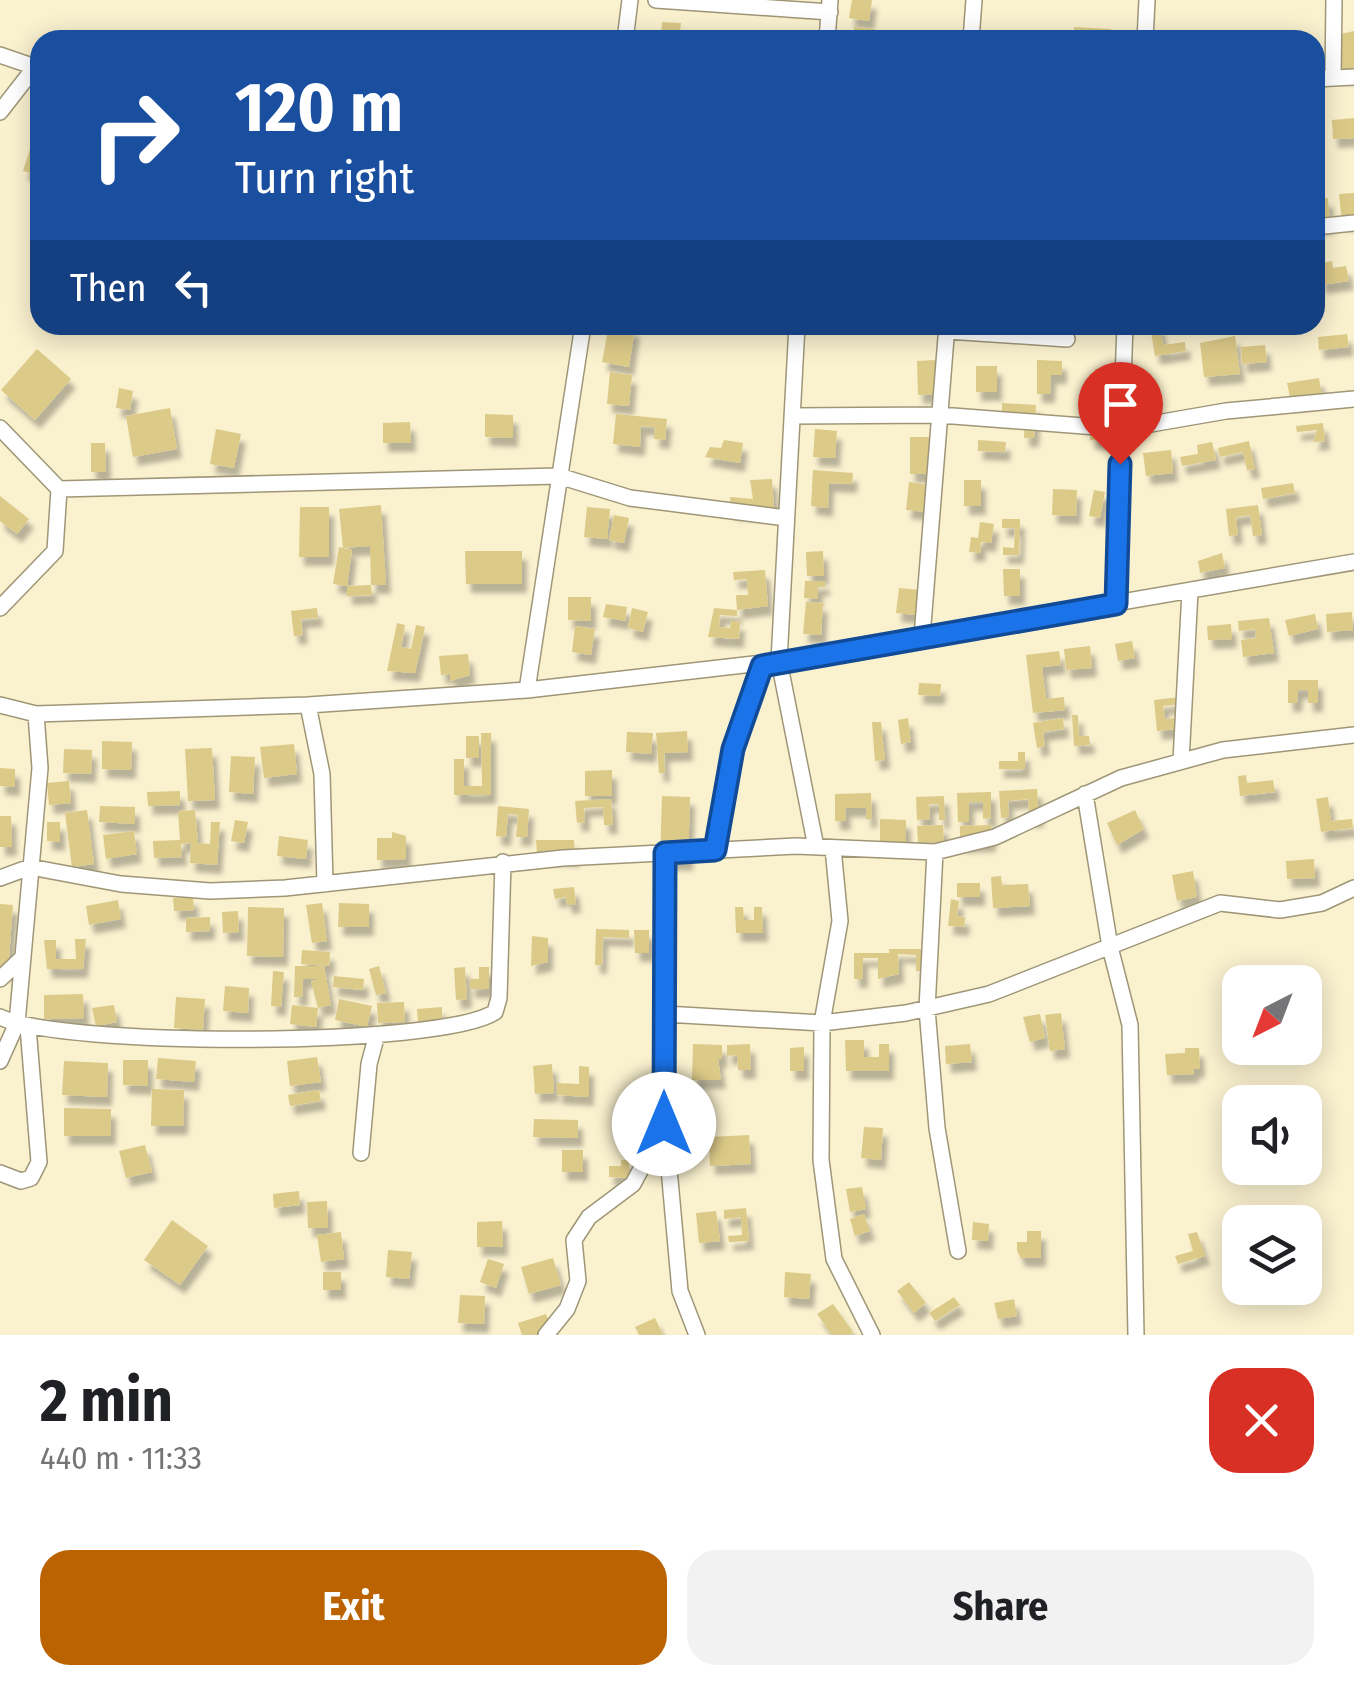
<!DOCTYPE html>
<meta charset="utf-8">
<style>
:root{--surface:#fff;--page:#f2f2f2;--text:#202124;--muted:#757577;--accent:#bc6301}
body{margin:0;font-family:"Fira Sans Condensed",sans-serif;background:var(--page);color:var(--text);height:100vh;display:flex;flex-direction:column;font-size:38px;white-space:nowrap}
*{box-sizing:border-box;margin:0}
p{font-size:32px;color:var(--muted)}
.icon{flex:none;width:55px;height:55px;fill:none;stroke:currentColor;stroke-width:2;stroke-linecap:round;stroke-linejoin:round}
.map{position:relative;height:1335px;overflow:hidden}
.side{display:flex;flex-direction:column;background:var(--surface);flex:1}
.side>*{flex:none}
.guide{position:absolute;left:30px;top:30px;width:1295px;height:305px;border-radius:30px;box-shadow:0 5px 25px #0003;background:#1a4fa0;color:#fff;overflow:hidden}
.needle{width:65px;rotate:222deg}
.tools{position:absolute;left:1222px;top:965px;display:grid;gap:20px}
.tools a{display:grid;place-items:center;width:100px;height:100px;border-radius:20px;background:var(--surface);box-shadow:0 5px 25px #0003;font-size:50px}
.pin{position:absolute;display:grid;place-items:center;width:85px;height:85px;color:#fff;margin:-102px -42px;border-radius:50% 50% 50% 0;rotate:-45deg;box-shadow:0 0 10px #0007}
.pin .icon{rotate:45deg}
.me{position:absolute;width:110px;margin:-55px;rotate:0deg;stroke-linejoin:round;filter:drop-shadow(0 0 8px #0008)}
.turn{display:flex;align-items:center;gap:35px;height:210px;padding:0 40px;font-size:45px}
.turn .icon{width:130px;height:130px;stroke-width:2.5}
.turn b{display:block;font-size:70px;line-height:85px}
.then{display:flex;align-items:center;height:95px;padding:0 40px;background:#0003;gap:20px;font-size:38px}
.round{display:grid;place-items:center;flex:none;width:105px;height:105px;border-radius:30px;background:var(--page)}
.headline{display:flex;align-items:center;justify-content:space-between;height:170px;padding:0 40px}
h1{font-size:60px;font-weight:700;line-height:75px}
.action{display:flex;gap:20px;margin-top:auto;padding:20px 40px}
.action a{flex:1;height:115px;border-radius:30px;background:var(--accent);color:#fff;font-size:40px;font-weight:700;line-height:115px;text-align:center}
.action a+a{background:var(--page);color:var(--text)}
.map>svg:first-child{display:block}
.building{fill:#dcca88;filter:url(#shadow)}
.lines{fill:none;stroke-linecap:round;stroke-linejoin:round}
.minor-casing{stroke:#9e9677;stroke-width:18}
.minor{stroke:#fff;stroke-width:15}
.route-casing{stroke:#114b97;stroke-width:25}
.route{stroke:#1a73e8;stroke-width:18}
</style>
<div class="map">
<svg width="1354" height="1335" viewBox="0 0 1354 1335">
<defs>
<filter id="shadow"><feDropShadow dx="5" dy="9" stdDeviation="2.5" flood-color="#0004"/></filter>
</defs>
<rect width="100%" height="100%" fill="#faf1cf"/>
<!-- building -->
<path class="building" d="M852,0H872L869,21L849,18Z
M662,22L681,23L679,40H661Z
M854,27L875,29L874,40H853Z
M1074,27L1111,29V37L1083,35V40H1074Z
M996,30L1032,32L1031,40H995Z
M1354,31V74L1344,76L1336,35Z
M1354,118V138L1333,139L1332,120Z
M39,120L40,167L37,175L23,171Z
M1354,193V221L1342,222L1339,194Z
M1328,198L1330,225L1315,226V199Z
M1332,261L1333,268L1346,266L1349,281L1321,285L1318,264Z
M609,325L635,328L629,367L602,362Z
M1150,325H1160L1163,345L1185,342L1186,351L1155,356Z
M1347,334L1349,347L1319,350L1318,337Z
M1235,336L1240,374L1204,377L1200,343Z
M1265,345L1267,362L1242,364L1241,347Z
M37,349L71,379L35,420L1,390Z
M935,360L936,394L918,395L917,361Z
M1037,360L1062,361V375H1051L1050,394H1037Z
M976,366H997V392H976Z
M1095,369L1113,370L1112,401L1094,400Z
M610,372L632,375L629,406L607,404Z
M1319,378L1322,397L1291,402L1287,383Z
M119,388L133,391L130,410L116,408Z
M1002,403L1036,405L1034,438H1024L1025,413L1002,411Z
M170,408L177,449L133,457L126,416Z
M1092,413L1115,415L1113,442L1090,440Z
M485,414L513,415V438L485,437Z
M616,414L667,419L665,440L654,439L655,427L641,426L640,447L613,444Z
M410,422L411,443H383V423Z
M1323,423L1325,441L1313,442L1317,430L1297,432L1296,426Z
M216,429L241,434L234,468L210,464Z
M815,429L837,431L835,458L813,457Z
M910,437H932V474H910Z
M724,440L743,443L740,463L705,457L710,447L721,448Z
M978,440L1006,442L1005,452L978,451Z
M1249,441L1255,469L1247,470L1243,452L1220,457L1218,448Z
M1212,442L1216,460L1182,466L1180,457L1198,454L1197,445Z
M91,443H105L106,472H91Z
M1171,450L1173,473L1146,476L1143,453Z
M813,470L853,473L852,484L829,483L828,508L811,506Z
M772,479L774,510L731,511L730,497L753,499L750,480Z
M964,480H981V506H964Z
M909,482L930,485L926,512L906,510Z
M1293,483L1295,493L1263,499L1261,488Z
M1053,489L1077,490L1076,516L1052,515Z
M1094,490L1105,492L1100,518L1089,516Z
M0,496L29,519L17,534L0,521Z
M381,505L386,585H371L372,595L347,596V586L333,584L339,547L352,550L347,586L371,585L370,546L343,548L339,509Z
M1258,505L1262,535L1253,536L1250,515L1236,517L1238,535L1229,536L1226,509Z
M300,507H329V557H299Z
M587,507L610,509L607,539L584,537Z
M614,515L629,518L624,543L609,540Z
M1002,519H1020L1019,555H1003V547L1014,548L1015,528H1002Z
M980,522L994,524L991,543L981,542L980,553L969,552L971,537L978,538Z
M465,551H522V584H466Z
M823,551L824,576H807L806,552Z
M1222,553L1225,568L1200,573L1198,561Z
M1003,569H1020V596H1004Z
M765,570L768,606L737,610V616L720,615L719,627L730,628L731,621L740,622L739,639L708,637L714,608L737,610L736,595H748L747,579L734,580L733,572Z
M805,581H825V587H818V599L804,598Z
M899,588L919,590L916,615L896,613Z
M568,597H591V621L568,620Z
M806,602L823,603L821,635L803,634Z
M606,604L627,607L625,621L603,617Z
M317,608L318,618L301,619L303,635L294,636L291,611Z
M632,608L648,612L643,632L628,628Z
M1352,612L1353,630L1327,632L1326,614Z
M1315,614L1318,629L1289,636L1285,620Z
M1269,618L1274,653L1243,657L1241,640L1256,638L1255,629L1239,631L1238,621Z
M397,623L405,625L401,647L411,649L416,625L425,627L415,673L387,671Z
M1231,624L1232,639L1208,640L1207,626Z
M575,626L595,629L591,655L572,652Z
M1132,641L1135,658L1118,661L1115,644Z
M1090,646L1092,668L1066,670L1064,649Z
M1059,651L1061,665L1042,667L1046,699L1064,697L1065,710L1033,713L1026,655Z
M468,654L470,675L450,681V674L441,675L439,656Z
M1288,680H1318V703H1308V690H1298L1297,703H1288Z
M919,683L941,684L940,696L918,695Z
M1180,697L1181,704L1163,706L1165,719L1177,718L1178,729L1157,731L1154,700Z
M1072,715H1078L1079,736H1089L1090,745L1074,746Z
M908,718L911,742L901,744L898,720Z
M1063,718L1064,729L1043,732L1045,746L1037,748L1033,723Z
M872,722H881L885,760L875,761Z
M687,731L688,752L664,753L665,773H659L656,733Z
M627,732L653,733L651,754L626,752Z
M481,733H491V795H454V759H464V786H482Z
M466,736H479V758H466Z
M102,741L132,742L131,770L102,769Z
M294,744L297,774L264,778L260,747Z
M212,748L215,800L188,801L185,749Z
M64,749L92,750L91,774L63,773Z
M1018,752H1025V769H999V761H1018Z
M231,756L255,757L253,794L229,792Z
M0,768L15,769V787L0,786Z
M612,770V796H585V771Z
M1246,775L1247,783L1273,780L1275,792L1240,796L1238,776Z
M69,781L71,803L49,805L47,783Z
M1037,789L1039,818L1030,819L1028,799L1008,801L1009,817L1001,818L999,791Z
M180,791V805L148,806L147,792Z
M991,792V818L983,819V802H969V822H958L957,793Z
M871,793L872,819H866V808H845L846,821H835V794Z
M662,796L690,797L688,862L660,861Z
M944,796L945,820H939V804H929L930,819L917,820L916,797Z
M1328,797L1331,821L1352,819L1353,828L1321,832L1316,799Z
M611,799L613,825H604L603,807L584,808L585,822L577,823L575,801Z
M100,806L135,807V824L99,822Z
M498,806L529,809L527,837H516L518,815L508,814L506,837L496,836Z
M87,810L94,864L72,867L65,813Z
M195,810L198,843L210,844L211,822H220L217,865L190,863L191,843L181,844L182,857L154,858L153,841L180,840L178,811Z
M1135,810L1144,829L1117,845L1107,823Z
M0,816H11L12,847H0Z
M880,819L906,820V845H880Z
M235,820L248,822L244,843L231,841Z
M47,822H60V842L47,841Z
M943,825L944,842L918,843L917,826Z
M991,825V843L960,844V826Z
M134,831L137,854L106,859L103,835Z
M392,832L406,836V859L377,860V838H392Z
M279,836L308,840L306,859L277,856Z
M536,840H574L575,858L537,855Z
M1314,859L1315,878L1287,879L1286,861Z
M1193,871L1197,897L1177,901L1172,875Z
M1001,876L1002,885L1028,884L1030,906L993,908L991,877Z
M957,883H980V897H957Z
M574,887L576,904L567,905L566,897L555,899L553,889Z
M193,897L194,910L174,911L173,898Z
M951,899L959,901L957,916L965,917L964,927L948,926Z
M118,900L121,919L89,925L86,906Z
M322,903L327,941L312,943L306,905Z
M339,903L369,904V927H338Z
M0,904L13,905L8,971H0Z
M248,907L284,908L283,957L247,956Z
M735,907H743L744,920H754V907H762L763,933H736Z
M238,911L239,932L223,933L222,912Z
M210,917V931L186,932V918Z
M596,929L629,930V938L603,937L602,965H595Z
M634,930H649V953H635Z
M532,936L548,938V962L531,966Z
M75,939H86L83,969H47L44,940H56V959H76Z
M889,949H924V971H916V955L898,954L899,974L878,979V958H863V979H854V953H889Z
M302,950L330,952L329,966L301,964Z
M295,966H324L331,1005L318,1008L311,981L320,979H303V997H294Z
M379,966L386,993L376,995L369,969Z
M465,967L467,999L456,1000L454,968Z
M479,967H489V989H470V979H479Z
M273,971L284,972L281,1007L271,1006Z
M334,976L364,979L363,990L333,987Z
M225,986L249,988L248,1013L223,1011Z
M83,994L84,1018L44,1019V995Z
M176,997L205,999L203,1030L174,1028Z
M339,999L372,1006L367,1027L335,1020Z
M404,1002L405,1022L378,1023L377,1003Z
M114,1005L117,1022L96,1026L92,1008Z
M292,1005L318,1008L316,1027L290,1024Z
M442,1007V1021L418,1022L417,1009Z
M1061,1013L1065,1049L1050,1051L1045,1015Z
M1040,1014L1045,1038L1030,1042L1023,1017Z
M845,1040H864V1057H879V1044H889V1071H846Z
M693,1044L722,1045V1059H718L721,1080H692Z
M750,1044L751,1070H738L737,1055L727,1056V1045Z
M970,1044L972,1062L946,1064L945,1046Z
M804,1047V1071H790V1048Z
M1185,1048H1199L1200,1069H1193L1194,1074L1167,1075L1165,1054L1185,1053Z
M317,1057L321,1082L290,1086L287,1061Z
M158,1058L196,1061L194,1082L156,1079Z
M123,1060H148V1086L123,1085Z
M64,1061L108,1063L107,1097L62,1095Z
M552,1064L554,1093L535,1094L533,1066Z
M579,1066L589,1067V1097L557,1095V1083L579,1084Z
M152,1089L184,1090L183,1126H151Z
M319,1090L321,1101L290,1106L288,1095Z
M64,1108L111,1109V1136H64Z
M534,1119L578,1120V1138L533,1137Z
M864,1127L883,1128L881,1160L861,1158Z
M749,1135L751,1164L710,1166L709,1137Z
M145,1145L152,1172L126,1178L119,1151Z
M562,1150H583V1172H562Z
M621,1160H629V1178L609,1177V1166H621Z
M862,1187L866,1209L850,1212L846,1189Z
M299,1191L300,1205L274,1208L273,1194Z
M327,1201L328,1228H308L307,1202Z
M746,1208L749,1241L729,1242L728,1236L742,1235L741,1217L724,1219V1210Z
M716,1211L720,1241L699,1243L696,1213Z
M864,1214L870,1231L855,1236L850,1219Z
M172,1220L208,1246L180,1285L144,1260Z
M502,1221L503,1247H477V1222Z
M973,1222L989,1224L988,1241L972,1240Z
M1027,1231H1041V1258H1021L1017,1251V1242H1027Z
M341,1232L344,1259L321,1262L317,1235Z
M1197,1232L1205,1256L1178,1264L1175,1256L1193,1251L1188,1234Z
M388,1250L412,1252L409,1279L386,1277Z
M553,1258L561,1285L529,1294L521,1267Z
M488,1259L504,1264L496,1288L480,1282Z
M323,1272H341V1290H323Z
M785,1272L811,1274L809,1299L784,1297Z
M909,1282L926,1303L914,1313L897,1291Z
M460,1295L485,1296L484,1324L458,1323Z
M954,1297L960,1305L935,1321L929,1313Z
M1014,1299L1017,1316L998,1319L994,1303Z
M833,1304L853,1332L850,1335H832L817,1314Z
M546,1314L554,1335H522L518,1323Z
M655,1318L663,1335H639L635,1327Z"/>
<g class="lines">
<defs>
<path id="minor" d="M656,0L830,12
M625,40L630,0
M827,40L830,0
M971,40L974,0
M1145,40L1147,0
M0,55L35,67
M1333,77L1334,0
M1315,79L1354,77
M0,112L35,67L40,69
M1315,227L1354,223
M947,331L1067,339
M792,416L940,415L1122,429L1226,411L1354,399
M0,428L59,489L55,551L0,608
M59,489L559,476L630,498L786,518
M1115,603L1125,325
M922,637L947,325
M527,690L583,325
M0,705L36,714L308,705L527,690L779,661L797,325
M308,705L322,774L325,884
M1181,761L1190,591
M1085,794L1110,947L1130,1025L1136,1335
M816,847L779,661L1354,562
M833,848L840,921L822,1023L821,1160L834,1259L872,1335
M715,850L733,749L762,666
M935,852L927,1009L937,1128L958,1251
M665,853V1124L680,1291L697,1335
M0,878L30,867L121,884L210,891L285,888L563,858L796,846L935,852L995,837L1121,778L1223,750L1354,735
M0,979L20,960
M665,1014L822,1023L906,1013L989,994L1220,903L1280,910L1322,903L1354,888
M0,1017C61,1047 440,1048 495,1012L499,998L503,862
M0,1061L17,1023L40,768L36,714
M361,1153L369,1064L376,1038
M0,1173L21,1181L31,1178L39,1162L28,1027
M546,1335L567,1309L578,1281L574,1240L589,1217L633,1184L665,1124"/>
</defs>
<!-- minor casing -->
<use href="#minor" class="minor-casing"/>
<!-- minor -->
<use href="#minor" class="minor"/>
</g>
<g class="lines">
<defs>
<path id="route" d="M664,1124L665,853L715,850L733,749L762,666L1116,604L1120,464"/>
</defs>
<!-- route casing -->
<use href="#route" class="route-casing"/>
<!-- route -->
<use href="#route" class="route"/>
</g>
</svg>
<div class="tools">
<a><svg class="needle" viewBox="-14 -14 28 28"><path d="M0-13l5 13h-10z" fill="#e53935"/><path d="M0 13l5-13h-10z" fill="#757577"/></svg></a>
<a><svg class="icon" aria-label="sound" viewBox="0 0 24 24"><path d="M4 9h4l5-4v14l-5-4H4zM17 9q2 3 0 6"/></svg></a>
<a><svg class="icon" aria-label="layers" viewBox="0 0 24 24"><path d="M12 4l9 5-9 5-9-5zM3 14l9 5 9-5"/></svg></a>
</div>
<div class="pin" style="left:1120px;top:464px;background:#d93025"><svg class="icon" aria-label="arrive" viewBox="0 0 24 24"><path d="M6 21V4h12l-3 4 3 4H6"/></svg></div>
<svg class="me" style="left:664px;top:1124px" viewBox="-20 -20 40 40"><circle r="19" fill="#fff"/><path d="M0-13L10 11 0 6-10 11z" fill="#1a73e8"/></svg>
<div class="guide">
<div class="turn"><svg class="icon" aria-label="right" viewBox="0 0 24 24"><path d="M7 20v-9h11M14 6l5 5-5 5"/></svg><div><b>120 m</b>Turn right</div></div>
<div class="then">Then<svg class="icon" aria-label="left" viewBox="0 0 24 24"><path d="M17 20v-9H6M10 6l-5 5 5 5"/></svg></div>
</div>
</div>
<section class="side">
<div class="headline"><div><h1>2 min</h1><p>440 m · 11:33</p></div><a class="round" style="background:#d93025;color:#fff"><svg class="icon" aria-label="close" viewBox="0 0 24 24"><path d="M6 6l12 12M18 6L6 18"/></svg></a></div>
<div class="action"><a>Exit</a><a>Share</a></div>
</section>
